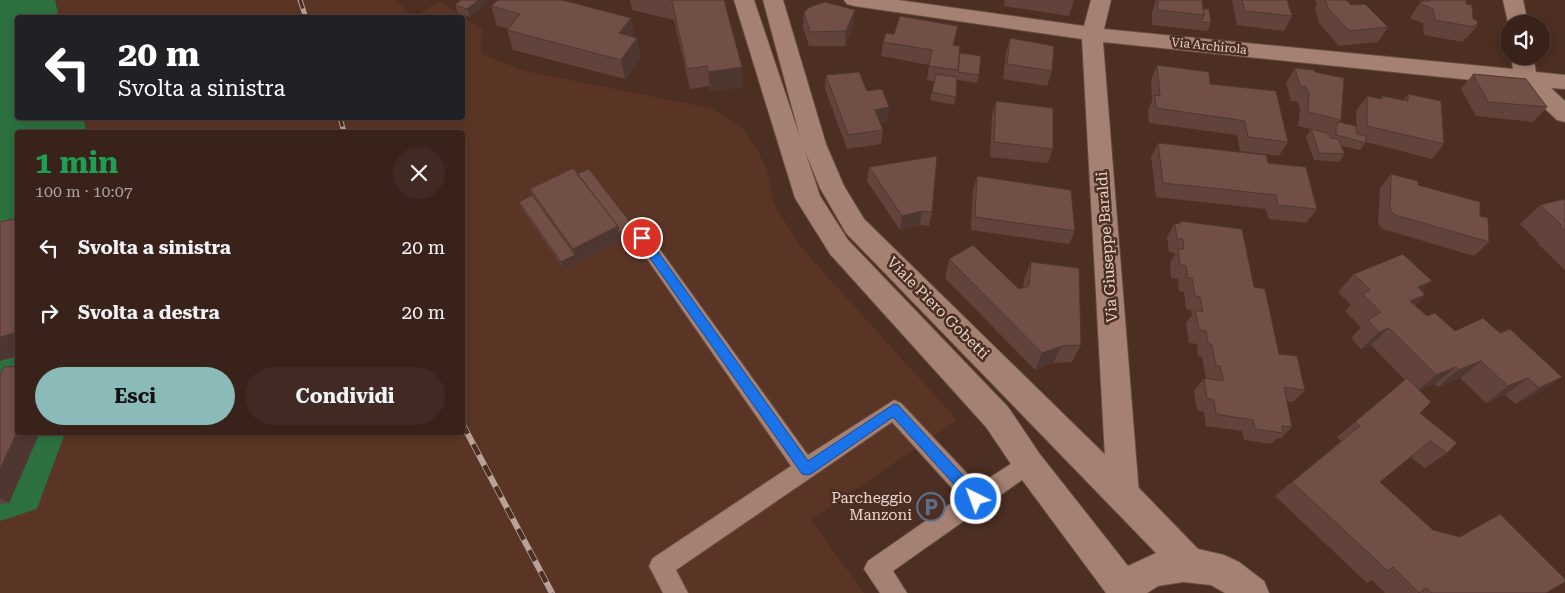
<!DOCTYPE html>
<html lang="it">
<meta charset="utf-8">
<style>
:root{--surface:#39221a;--page:#402a23;--text:#f1f3f6;--muted:#aba4a2;--line:#533f39;--accent:#8bbbb9}
body{margin:0;font-family:"Roboto Serif",serif;background:var(--page);color:var(--text);height:100vh;display:flex;flex-direction:column;font-size:19px;white-space:nowrap}
*{box-sizing:border-box;margin:0}
p{font-size:16px;color:var(--muted)}
.icon{flex:none;width:28px;height:28px;fill:none;stroke:currentColor;stroke-width:2;stroke-linecap:round;stroke-linejoin:round}
.map{position:relative;flex:1;overflow:hidden}
.details{position:absolute;left:15px;top:130px;width:450px;height:305px;display:flex;flex-direction:column;background:var(--surface);border-radius:5px;box-shadow:0 2px 8px #0003,0 0 0 1px var(--line)}
.details>*{flex:none}
.guide{position:absolute;left:15px;top:15px;width:450px;height:105px;border-radius:5px;box-shadow:0 2px 8px #0003,0 0 0 1px var(--line);background:#202124;color:#fff;overflow:hidden}
.buttons{position:absolute;left:1500px;top:15px;display:grid;gap:10px}
.buttons a{display:grid;place-items:center;width:50px;height:50px;border-radius:50%;background:var(--surface);box-shadow:0 2px 8px #0003,0 0 0 1px var(--line);font-size:25px}
.pin{position:absolute;display:grid;place-items:center;width:42px;height:42px;color:#fff;margin:-21px;border:2px solid #fff;border-radius:50%;box-shadow:0 1px 5px #0007}
.me{position:absolute;width:55px;margin:-28px;rotate:318deg;stroke-linejoin:round;filter:drop-shadow(0 0 4px #0008)}
.turn{display:flex;align-items:center;gap:18px;height:105px;padding:0 20px;font-size:22px}
.turn .icon{width:65px;height:65px;stroke-width:2.5}
.turn b{display:block;font-size:35px;line-height:42px}
.round{display:grid;place-items:center;flex:none;width:52px;height:52px;border-radius:26px;background:var(--page)}
.headline{display:flex;align-items:center;justify-content:space-between;height:85px;padding:0 20px}
h1{font-size:30px;font-weight:700;line-height:38px;color:#1e9e55}
.cta{display:flex;gap:10px;margin-top:auto;padding:10px 20px}
.cta a{flex:1;height:58px;border-radius:30px;background:var(--accent);color:#111;font-size:20px;font-weight:700;line-height:58px;text-align:center}
.cta a+a{background:var(--page);color:var(--text)}
ul{padding:0;list-style:none}
li{display:flex;align-items:center;gap:15px;height:65px;padding:0 20px}
li div{flex:1}
li b{display:block;font-size:19px}
li em{font-style:normal}
.map>svg:first-child{display:block}
.built{fill:#5a3525}
.green{fill:#2c7040}
.lines{fill:none;stroke-linecap:round;stroke-linejoin:round}
.lane-casing{stroke:#654c41;stroke-width:2}
.street-casing{stroke:#654c41;stroke-width:2}
.secondary-casing{stroke:#654c41;stroke-width:2}
.lane{fill:#a48172;fill-rule:evenodd}
.street{fill:#a48172;fill-rule:evenodd}
.secondary{fill:#a48172;fill-rule:evenodd}
.rail-far1-casing{stroke:#b8a198;stroke-width:5}
.rail-casing{stroke:#b8a198;stroke-width:6}
.rail-far1{stroke:#4c2e22;stroke-width:3;stroke-dasharray:9;stroke-linecap:butt}
.rail{stroke:#4c2e22;stroke-width:4.5;stroke-dasharray:12;stroke-linecap:butt}
.wall{fill:#61433c}
.shaded-wall{fill:#4f3731}
.building{fill:#714e46;stroke:#4f3731}
.route{fill:#1a73e8;stroke:#114b97}
.labels{text-anchor:middle;dominant-baseline:central;stroke-width:5;stroke-linejoin:round;paint-order:stroke}
.far-street-label{font-size:12px;fill:#ebd7cf;stroke:#4c2e22}
.street-label{font-size:15px;fill:#ebd7cf;stroke:#4c2e22}
.poi-label{font-size:15px;fill:#ebd7cf;stroke:#4c2e22;text-anchor:end}
</style>
<div class="map">
<svg width="1565" height="593" viewBox="0 0 1565 593">
<rect width="100%" height="100%" fill="#4c2e22"/>
<!-- built -->
<path class="built" d="M55,0H395L413,17H59Z
M439,1L482,29L481,54L525,71L710,108L741,126L757,149L767,170L774,204L800,246L957,420L811,520L864,593H0V521L37,509L65,433L462,432V132H87L83,118H462V18L414,17Z"/>
<!-- green -->
<path class="green" d="M0,0H55L59,17L18,18V118H83L87,132H18V432L65,433L37,509L0,521Z"/>
<g class="lines">
<defs>
<path id="lane" d="M642,231L648,233L808,455L894,400L901,403L978,485L1028,453L1036,456L1039,463L1036,470L893,571L907,593H880L864,569L868,561L960,497L892,422L676,570L688,593H663L649,566L653,558L791,466L636,243L633,238L636,233Z"/>
<path id="street" d="M844,0H898L1084,26L1091,0H1111L1104,29L1513,69L1511,56H1533L1536,72L1565,75V89L1551,88L1565,101V122L1557,120L1520,85L1103,42L1139,494L1134,505L1123,509L1112,505L1107,494L1082,39L854,6L847,4Z
M1503,0H1523L1528,24H1509V27Z"/>
<path id="secondary" d="M734,0H754L800,137L763,0H783L826,144L844,186L864,219L1134,483L1198,549L1224,555L1239,562L1264,581L1269,593H1225L1211,585L1183,582L1158,586L1147,593H1106L1017,473L986,427L830,254L795,198ZM805,151L820,188L846,233L1156,553L1128,566L1039,453L1008,407L848,240L820,196Z"/>
</defs>
<!-- lane casing -->
<use href="#lane" class="lane-casing"/>
<!-- street casing -->
<use href="#street" class="street-casing"/>
<!-- secondary casing -->
<use href="#secondary" class="secondary-casing"/>
<!-- lane -->
<use href="#lane" class="lane"/>
<!-- street -->
<use href="#street" class="street"/>
<!-- secondary -->
<use href="#secondary" class="secondary"/>
<defs>
<path id="rail-far1" d="M300,0L306,18
M340,118L344,132"/>
<path id="rail" d="M462,423L552,593"/>
</defs>
<!-- rail-far1 casing -->
<use href="#rail-far1" class="rail-far1-casing"/>
<!-- rail casing -->
<use href="#rail" class="rail-casing"/>
<!-- rail-far1 -->
<use href="#rail-far1" class="rail-far1"/>
<!-- rail -->
<use href="#rail" class="rail"/>
</g>
<!-- wall -->
<path class="wall" d="M489,0L470,17L458,13L455,5Z
M630,0H724L742,67L743,87L710,91L709,86L690,89L674,20L632,10Z
M1005,0H1074L1069,16L1004,6Z
M1156,0H1202L1203,9L1211,23L1207,31L1152,25V12Z
M1232,0H1287L1292,16L1284,31L1237,25Z
M1315,0H1346L1351,5L1388,27L1378,42L1339,46L1319,23L1315,8L1317,4Z
M1424,0H1466V4L1473,19L1478,25L1466,39H1464L1463,42L1424,35L1423,23L1411,19V16L1421,1H1424Z
M491,6L631,18L634,37L637,38L640,58L625,79L513,50L507,30L508,29L497,26Z
M804,12L854,24L845,46H809L803,27Z
M1010,38L1052,71L1047,86L1003,79L1006,53Z
M883,42L954,45L979,75L977,83L957,80L956,97L954,105L930,100L934,82L927,80L929,65L881,56Z
M1157,65L1210,84L1288,142L1279,156L1240,151L1237,135L1149,123L1148,110L1152,101L1151,80Z
M1295,68L1341,120L1339,122L1357,134L1356,111L1367,96L1379,99L1382,96L1403,100L1408,94L1444,144L1432,159L1366,142L1360,150L1341,146L1345,154L1339,162L1314,160L1306,137L1311,129L1298,126L1300,108L1297,101H1291L1286,83Z
M1473,74L1547,107L1533,122L1476,116L1461,89Z
M826,75L867,91L887,122L880,123L883,130L881,144L847,149L825,89Z
M996,101L1053,149L1048,163L990,157L992,116Z
M1158,143L1268,163L1317,209L1306,223L1269,219L1266,209L1156,197L1151,157Z
M869,167L932,212L929,226L920,225L900,230L867,181Z
M577,174L633,226L635,233L564,269L522,209L519,202L532,195L530,189Z
M1391,174L1418,185L1480,216L1489,242L1474,256L1383,229L1378,224L1380,188Z
M977,176L1075,231L1069,244L971,230L973,190Z
M1565,199V270L1538,244L1539,243L1520,224L1540,205Z
M1180,221L1254,287L1279,354L1305,390L1293,402L1287,401L1292,427L1280,439L1277,438L1271,444L1244,440L1242,431L1206,426L1204,412L1197,410L1194,391L1204,378L1211,379L1206,378L1202,357L1198,356L1197,344L1189,343L1186,323L1192,315L1191,310L1186,309L1184,292L1179,291L1178,279L1171,278L1170,262L1175,255L1174,253L1169,252L1167,237L1175,223L1178,224Z
M949,259L1019,289L1023,288L1024,280L1031,262L1081,345L1072,362L1053,363L1035,370L945,278Z
M1354,274L1422,291L1425,295L1415,305L1427,316L1455,331L1500,333L1562,377L1538,393L1515,404L1505,395L1486,403L1460,378L1438,387L1435,384L1419,390L1420,413L1447,453L1425,468L1410,457L1380,482L1433,530L1459,537L1500,514L1546,593H1385L1372,580L1367,583L1275,496L1341,441L1337,437L1405,380L1371,345L1361,349L1351,338L1361,327L1345,311L1351,305L1338,292Z
M0,375L18,432H40L9,503L0,504Z"/>
<!-- shaded-wall -->
<path class="shaded-wall" d="M478,0H489L470,17L467,9Z
M855,10L854,24L845,46L846,31Z
M631,18L634,38L619,33Z
M637,38L640,58L625,79L621,60Z
M742,67L743,87L710,91L708,72Z
M889,107L887,122L873,124L875,110Z
M922,211L920,225L900,230L902,216Z
M618,226H633L635,233L577,262L573,249Z
M575,255L577,262L564,269L561,262Z
M1432,281L1414,299L1425,295L1407,312L1392,318L1418,287Z
M1389,328L1371,345L1361,349L1379,332Z
M18,332V356L0,361V337Z
M1062,346L1053,363L1035,370L1042,353Z
M1481,361L1460,378L1438,387L1458,370Z
M1456,367L1435,384L1416,392L1436,375Z
M1562,377L1538,393L1515,404L1539,388Z
M1528,378L1505,395L1486,403L1508,386Z
M18,430V432H40L9,503L0,498V469Z"/>
<!-- building -->
<path class="building" d="M461,0H478L467,9L455,5Z
M498,0H562L631,18L619,33L637,38L621,60L507,30L520,14L491,6Z
M670,0H724L742,67L708,72L707,66L687,69L672,1Z
M1158,0H1202L1204,15L1158,10Z
M1242,0H1287L1292,16L1245,11Z
M1325,0H1346L1351,5L1365,4L1388,27L1349,31L1328,8Z
M1430,0H1466V4L1472,5L1473,19L1477,21L1478,25H1474V27L1435,20L1433,9L1421,4V1H1430Z
M825,2L855,10L846,31L810,32L804,12L810,7Z
M1203,9H1209L1211,23L1201,22L1204,15Z
M900,16L958,26L953,45L960,46L958,70L929,66L932,50L883,42L886,33L894,34Z
M1010,38L1054,46L1052,71L1007,64Z
M960,53L981,56L979,75L958,72Z
M1157,65L1209,72L1210,84L1276,91L1288,142L1248,137L1245,121L1156,108L1155,95L1160,96Z
M1295,68L1314,70L1315,72L1344,78L1341,120L1308,112L1309,93L1306,87L1300,86Z
M859,72L867,91L882,89L889,107L875,110L883,130L848,135L826,75Z
M936,74L957,77L956,97L932,92Z
M1473,74L1526,79L1547,107L1488,102Z
M1408,94L1441,101L1444,144L1367,126V96L1382,99V96L1408,101Z
M996,101L1053,108V149L994,142Z
M1339,122L1356,126L1357,134L1366,136V143L1336,135V127Z
M1311,129L1329,134L1331,138L1338,139L1345,154L1319,153Z
M1158,143L1266,155L1268,163L1306,167L1317,209L1278,205L1276,195L1163,183Z
M937,156L932,212L922,211L902,216L869,167Z
M573,168L618,226L573,249L530,189Z
M589,169L633,226L619,233L618,226L577,174Z
M1391,174L1418,181V185L1480,202V216L1488,218L1489,242L1395,215L1390,210Z
M977,176L1071,190L1075,231L975,217Z
M532,195L575,255L561,262L519,202Z
M1565,199V231L1559,226L1562,225L1540,205Z
M18,218V332L0,337V222Z
M1180,221L1242,229L1254,287L1265,289L1279,354L1297,356L1305,390L1284,387L1292,427L1282,426L1283,433L1255,429L1253,420L1216,414L1214,400L1207,398L1204,378L1223,381V378L1220,366H1216L1212,345L1208,343L1206,331L1199,330L1195,310L1203,312L1200,297L1195,296L1192,278H1188L1186,266L1180,264L1178,249H1184L1183,239H1177L1175,223L1180,224Z
M973,245L1019,289L1029,286L1031,262L1079,268L1081,345L1062,346L1042,353L949,259Z
M1403,254L1432,281L1418,287L1425,295L1410,301L1427,316L1435,313L1455,331L1483,318L1500,333L1510,329L1562,377L1539,388L1528,378L1508,386L1481,361L1458,370L1456,367L1436,375L1389,328L1379,332L1368,320L1381,312L1362,294L1370,290L1354,274Z
M18,366V430L0,469V375L4,367Z
M1407,378L1431,402L1420,413L1457,443L1447,453L1430,441L1380,482L1433,530L1460,537L1500,514L1565,579V582L1546,593H1432L1426,588L1419,593L1393,567L1388,571L1292,482L1360,426L1355,422Z"/>
<!-- route -->
<path class="route" d="M642,233L646,235L808,461L894,404L898,405L981,495L983,499L981,504L976,505L972,504L893,417L811,474L806,475L802,474L638,241L637,238Z"/>
<!-- icons -->
<defs>
<symbol id="parking-ring" viewBox="-11 -11 22 22"><circle r="9.5" fill="#4c2e22" stroke="#5c6f8a" stroke-width="1.5"/><path d="M-3.5-5.5H1a3.5 3.5 0 0 1 0 7H-1V5.5H-3.5ZM-1-3.4V-.6H.8a1.4 1.4 0 0 0 0-2.8Z" fill="#5c6f8a"/></symbol>
</defs>
<g fill-rule="evenodd">
<use href="#parking-ring" x="915" y="491" width="32" height="32"/>
</g>
<g class="labels">
<!-- far-street labels -->
<g class="far-street-label">
<text transform="translate(1209 46) rotate(6)">Via Archirola</text>
</g>
<!-- street labels -->
<g class="street-label">
<text transform="translate(1107 247) rotate(-94)">Via Giuseppe Baraldi</text>
<text transform="translate(938 308) rotate(45)">Viale Piero Gobetti</text>
</g>
<!-- poi labels -->
<g class="poi-label">
<text x="912" y="498">Parcheggio<tspan x="912" dy="17">Manzoni</tspan></text>
</g>
</g>
</svg>
<div class="buttons">
<a><svg class="icon" aria-label="sound" viewBox="0 0 24 24"><path d="M4 9h4l5-4v14l-5-4H4zM17 9q2 3 0 6"/></svg></a>
</div>
<div class="pin" style="left:642px;top:238px;background:#d93025"><svg class="icon" aria-label="arrive" viewBox="0 0 24 24"><path d="M6 21V4h12l-3 4 3 4H6"/></svg></div>
<svg class="me" style="left:976px;top:499px" viewBox="-20 -20 40 40"><circle r="17" fill="#1a73e8" stroke="#fff" stroke-width="3"/><path d="M0-11L8 9 0 5-8 9z" fill="#fff"/></svg>
<div class="guide">
<div class="turn"><svg class="icon" aria-label="left" viewBox="0 0 24 24"><path d="M17 20v-9H6M10 6l-5 5 5 5"/></svg><div><b>20 m</b>Svolta a sinistra</div></div>
</div>
<section class="details">
<div class="headline"><div><h1>1 min</h1><p>100 m · 10:07</p></div><a class="round"><svg class="icon" aria-label="close" viewBox="0 0 24 24"><path d="M6 6l12 12M18 6L6 18"/></svg></a></div>
<ul>
<li><svg class="icon" aria-label="left" viewBox="0 0 24 24"><path d="M17 20v-9H6M10 6l-5 5 5 5"/></svg><div><b>Svolta a sinistra</b></div><em>20 m</em></li>
<li><svg class="icon" aria-label="right" viewBox="0 0 24 24"><path d="M7 20v-9h11M14 6l5 5-5 5"/></svg><div><b>Svolta a destra</b></div><em>20 m</em></li>
</ul>
<div class="cta"><a>Esci</a><a>Condividi</a></div>
</section>
</div>
